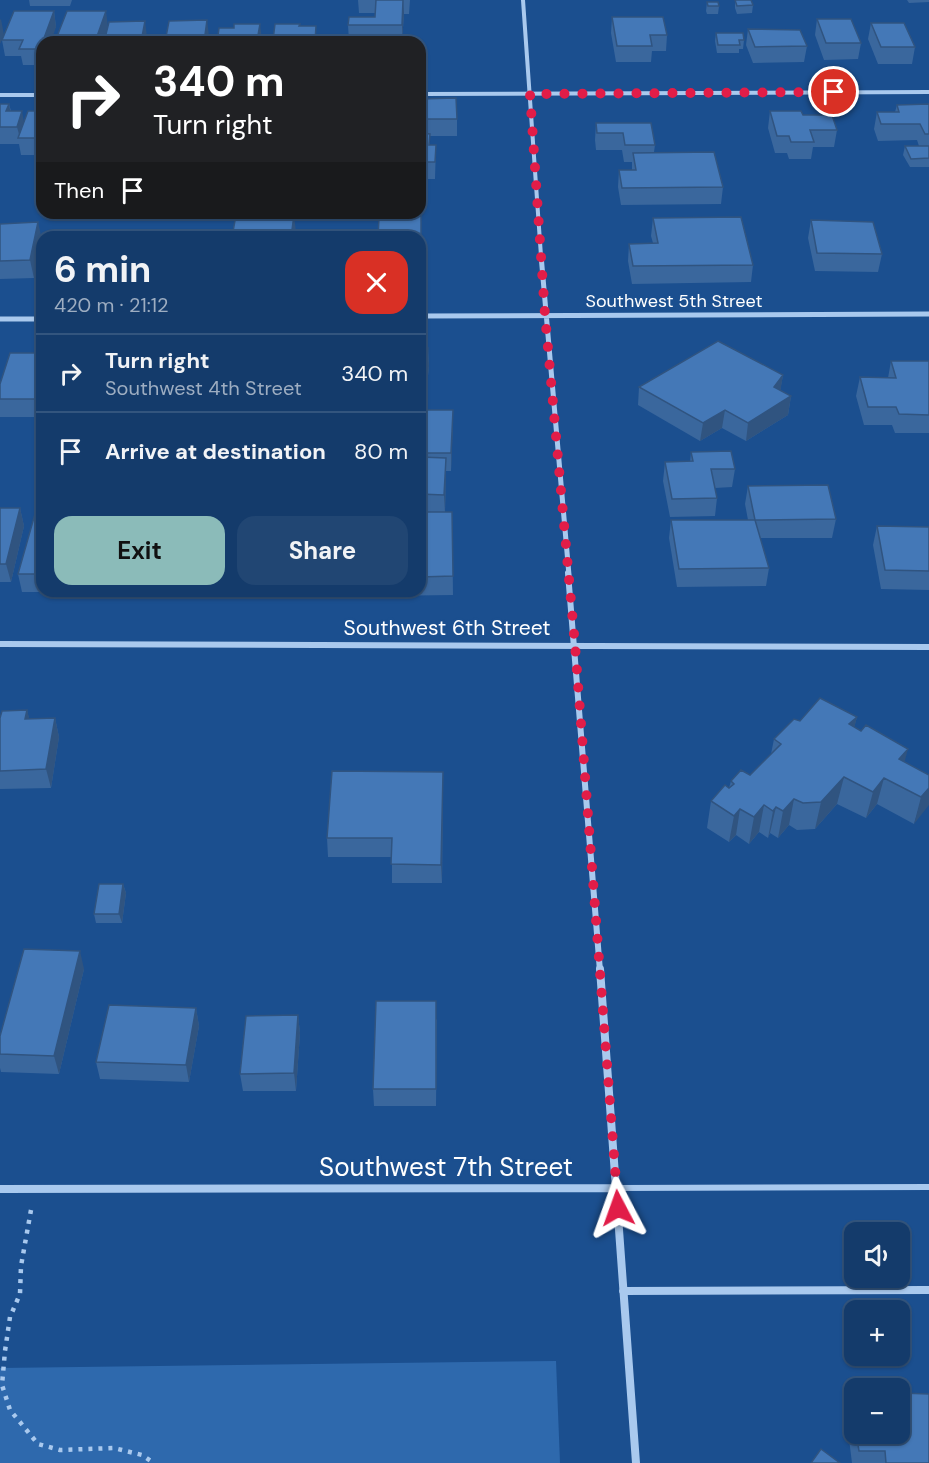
<!DOCTYPE html>
<meta charset="utf-8">
<style>
:root{--surface:#143b6b;--page:#214673;--text:#f1f3f6;--muted:#9dadc1;--line:#33557e;--accent:#8bbbb9}
body{margin:0;font-family:"DM Sans",sans-serif;background:var(--page);color:var(--text);height:100vh;display:flex;flex-direction:column;font-size:22px;white-space:nowrap}
*{box-sizing:border-box;margin:0}
p{font-size:20px;color:var(--muted)}
.icon{flex:none;width:33px;height:33px;fill:none;stroke:currentColor;stroke-width:2;stroke-linecap:round;stroke-linejoin:round}
.map{position:relative;flex:1;overflow:hidden}
.side{position:absolute;left:36px;top:231px;width:390px;height:366px;display:flex;flex-direction:column;background:var(--surface);border-radius:18px;box-shadow:0 2px 4px #0004,0 0 0 2px var(--line)}
.side>*{flex:none}
.top-card{position:absolute;left:36px;top:36px;width:390px;height:183px;border-radius:18px;box-shadow:0 2px 4px #0004,0 0 0 2px var(--line);background:#202124;color:#fff;overflow:hidden}
.controls{position:absolute;left:844px;top:1222px;display:grid;gap:12px}
.controls a{display:grid;place-items:center;width:66px;height:66px;border-radius:12px;background:var(--surface);box-shadow:0 2px 4px #0004,0 0 0 2px var(--line);font-size:30px}
.pin{position:absolute;display:grid;place-items:center;width:51px;height:51px;color:#fff;margin:-26px;border:3px solid #fff;border-radius:50%;box-shadow:0 2px 6px #0007}
.me{position:absolute;width:66px;margin:-33px;rotate:356deg;stroke-linejoin:round;filter:drop-shadow(0 0 4px #0008)}
.turn{display:flex;align-items:center;gap:21px;height:126px;padding:0 18px;font-size:27px}
.turn .icon{width:78px;height:78px;stroke-width:2.5}
.turn b{display:block;font-size:42px;line-height:51px}
.then{display:flex;align-items:center;height:57px;padding:0 18px;background:#0003;gap:12px;font-size:22px}
.round{display:grid;place-items:center;flex:none;width:63px;height:63px;border-radius:18px;background:var(--page)}
.head{display:flex;align-items:center;justify-content:space-between;height:102px;padding:0 18px}
h1{font-size:36px;font-weight:700;line-height:45px}
.button{display:flex;gap:12px;margin-top:auto;padding:12px 18px}
.button a{flex:1;height:69px;border-radius:18px;background:var(--accent);color:#111;font-size:24px;font-weight:700;line-height:69px;text-align:center}
.button a+a{background:var(--page);color:var(--text)}
ul{padding:0;list-style:none}
li{display:flex;align-items:center;gap:18px;height:78px;padding:0 18px;border-top:2px solid var(--line)}
li div{flex:1}
li b{display:block;font-size:22px}
li em{font-style:normal}
.map>svg:first-child{display:block}
.green{fill:#2e69ad}
.lines{fill:none;stroke-linecap:round;stroke-linejoin:round}
.path{stroke:#a9c9ee;stroke-width:4.5;stroke-dasharray:4 6;stroke-linecap:butt}
.service{stroke:#a9c9ee;stroke-width:6}
.minor-far3{stroke:#a9c9ee;stroke-width:4}
.minor-far2{stroke:#a9c9ee;stroke-width:5}
.minor-far1{stroke:#a9c9ee;stroke-width:6}
.minor{stroke:#a9c9ee;stroke-width:8}
.wall{fill:#3a679d}
.shaded-wall{fill:#305480}
.building{fill:#4478b7;stroke:#305480;stroke-width:1.5}
.route{stroke:#e11d48;stroke-width:10;stroke-dasharray:0 18}
.labels{text-anchor:middle;dominant-baseline:central;stroke-width:5;stroke-linejoin:round;paint-order:stroke}
.far-street-label{font-size:18px;fill:#fff;stroke:#1b4f8f}
.street-label{font-size:21px;fill:#fff;stroke:#1b4f8f}
.near-street-label{font-size:26px;fill:#fff;stroke:#1b4f8f}
</style>
<div class="map">
<svg width="929" height="1463" viewBox="0 0 929 1463">
<rect width="100%" height="100%" fill="#1b4f8f"/>
<!-- green -->
<path class="green" d="M556,1361L560,1463H0V1368Z"/>
<g class="lines">
<!-- path -->
<path class="path" d="M31,1210L21,1266L20,1294L10,1317L5,1351L2,1385L10,1410L38,1444L60,1450L114,1448L142,1455L154,1463"/>
<!-- service -->
<path class="service" d="M617,1188L929,1187"/>
<!-- minor-far3 -->
<path class="minor-far3" d="M523,0L541,256
M420,94L929,92
M0,95H42"/>
<!-- minor-far2 -->
<path class="minor-far2" d="M541,255L569,575
M420,316L929,314
M0,319H42"/>
<!-- minor-far1 -->
<path class="minor-far1" d="M568,573L600,971
M0,644L929,647"/>
<!-- minor -->
<path class="minor" d="M600,969L636,1463
M0,1189L617,1188
M623,1291L929,1290"/>
</g>
<!-- wall -->
<path class="wall" d="M29,0H72L70,6H30Z
M358,0H410L409,14H404L402,41H349L348,25L375,17V13H359Z
M735,0L753,5L752,13L737,14L735,8Z
M907,0H929V2L909,3Z
M707,2L719,6L718,14H707L706,11Z
M54,11L56,27L42,42V65H23L21,56H5L2,40Z
M612,17L667,35L666,51H652L651,62H616L611,33Z
M817,19L861,43L858,59L824,60L815,35Z
M871,23L915,47L912,64H878L868,39Z
M275,24L300,26L317,42H273Z
M108,27L147,37L146,42H104L108,29L103,42H56V39Z
M748,29L807,46L804,62L753,63L746,45Z
M716,33L744,40L743,49H739V53H717L715,41Z
M420,99L457,119V136H430V145H436L435,179H420Z
M0,104H9L11,111L24,122L42,111V155H21L19,144H0Z
M929,104V167H910L903,155L905,146H919L917,140L878,141L874,129L877,112H895L897,105Z
M770,111L803,115L837,130L834,147H813L811,159H789L787,153H775L768,128Z
M596,123L655,145L654,152L723,187L721,204L621,205L618,187L619,170H632V162H624L622,150H596L595,140Z
M421,216V278H420V237Z
M653,218L753,265L751,282L632,284L628,261L629,244L653,243L651,236Z
M811,220L882,254L878,272L815,271L808,238Z
M0,224L42,239V272H39L37,262L34,278L0,279Z
M420,348H428L429,366L425,405H420Z
M42,353V417H0V384Z
M891,361H929V433H895L892,425H864L856,396L860,377L888,378Z
M783,375L780,391L791,396L788,415L746,441L722,428L700,441L638,405L639,387Z
M420,410H453L451,471H446L445,512H452L453,595L379,596L378,591H420Z
M691,452L735,469L732,487L715,488L717,498L715,516L670,517L663,481L665,462H690Z
M748,486L836,519L832,538H760L769,568L766,586L677,587L669,538L671,520H748L745,504Z
M42,507V591H81V592H22L18,574Z
M0,508H20L24,526L11,582H0Z
M877,526L929,527V590L881,589L873,545Z
M27,710L29,719L55,718L59,737L51,788L0,789V718Z
M857,717L854,727L905,762L929,775L914,824L877,804L866,818L837,804L815,829L797,830L789,825L778,838L770,833L768,838L759,832L749,844L736,835L729,842L707,828L711,801L729,788L731,781L750,775L771,754L774,739L800,721Z
M443,790L442,883H392V857H328L327,838Z
M123,884L126,893L122,923H96L94,914Z
M84,969L59,1074L1,1072L0,1068V1036Z
M196,1008L199,1026L189,1082L100,1079L96,1062Z
M298,1015L300,1033L296,1091H243L240,1074Z
M437,1019L436,1106H374L373,1089Z
M854,1416H855V1434H900L929,1463H852L848,1431Z"/>
<!-- shaded-wall -->
<path class="shaded-wall" d="M404,0V14L402,41V25Z
M54,11L56,27L51,42H42Z
M106,11L108,27L103,42H95Z
M1,19L4,35L0,44V20Z
M207,20L209,36L208,42H204Z
M145,21L147,37L146,42H141Z
M260,24L262,40L261,42H257Z
M42,42V62L40,49Z
M9,104L12,120L10,128L6,111Z
M22,111L25,128L20,138L17,127Z
M294,215L296,232L295,237H291Z
M38,222L42,240L36,254L37,262L34,278L30,260Z
M428,348L429,366L425,405L424,387Z
M783,375L780,393L774,387Z
M791,396L788,415L746,441L748,423Z
M453,410V429L451,471V453Z
M725,410L722,428L700,441L703,423Z
M446,458V476L445,513L444,495Z
M20,508L24,526L11,582L6,564Z
M27,710L32,729L25,719Z
M857,717L850,744L849,724Z
M55,718L59,737L51,788L46,769Z
M908,749L901,775L899,759Z
M443,772V790L442,883L441,865Z
M844,777L837,804L815,829L821,802Z
M884,778L877,804L866,818L873,792Z
M929,788V805L914,824L921,797Z
M794,799L789,825L778,838L783,811Z
M764,805L759,832L749,844L754,817Z
M776,807L770,833L768,838L773,811Z
M740,809L736,835L729,842L734,816Z
M123,884L126,893L122,923L119,914Z
M80,951L84,969L59,1074L54,1056Z
M196,1008L199,1026L189,1082L186,1065Z
M298,1015L300,1033L296,1091L294,1073Z"/>
<!-- building -->
<path class="building" d="M376,0H403L402,25H348L349,17H375Z
M735,0H751L753,5L737,6Z
M707,2H718L719,6H708Z
M14,11H54L40,49H19L23,40H2Z
M67,11H106L95,42H77L78,40L56,39Z
M612,17H663L667,35H650L652,46H617Z
M817,19H851L861,43H826Z
M207,20L204,42H165L169,21Z
M145,21L141,42H104L109,22Z
M871,23H904L915,47H881Z
M234,24H260L257,41L217,42L219,28H234Z
M275,24H300L299,26H316L315,42H293V40H273Z
M748,29L800,30L807,46L755,47Z
M716,33H743L744,40H739L740,45H718Z
M456,98L457,119H420V99Z
M0,104H9L6,111H22L17,127H0Z
M929,104V134H925L920,124H881L877,112H899L897,105Z
M28,111H42V138H18Z
M770,111H801L803,115H832L837,130H810L814,142H791L789,136H777Z
M596,123H651L655,145H625L623,133H597Z
M420,133L430,134L429,145H436L435,162H420Z
M905,146H929V158L911,159Z
M714,152L723,187L622,188L619,170H636L633,153Z
M236,215H294L291,237H232Z
M421,216V261H420V237H378L379,217Z
M741,217L753,265L633,266L629,244L658,243L653,218Z
M811,220L873,222L882,254L817,253Z
M38,222L30,260L0,261V224Z
M70,230H98L95,237H43L44,235H68Z
M110,231L153,233L152,237H108Z
M42,239V254H36Z
M718,341L783,375L774,387L791,396L748,423L725,410L703,423L639,387Z
M420,348H428L424,387H420Z
M10,353H42V399H0V384Z
M891,361H929V415L899,414L896,407H868L860,377L896,378Z
M420,410H453L451,453H420Z
M731,451L735,469H711L717,498L672,499L665,462L693,461L691,452Z
M420,457L446,458L444,495L420,494Z
M828,485L836,519L755,520L748,486Z
M37,507H42V574H18Z
M0,508H20L6,564H0Z
M420,512H452L453,576L420,577Z
M671,520H755L769,568L679,569Z
M877,526L929,527V571L885,570Z
M820,698L857,717L849,724L861,731L866,725L908,749L899,759L929,775V788L921,797L884,778L873,792L844,777L821,802L803,803L794,799L783,811L776,807L773,811L764,805L754,817L740,809L734,816L711,801L725,785L729,788L734,784L731,781L741,770L750,775L781,744L774,739L794,719L800,721Z
M27,710L25,719L55,718L46,769L0,771V718L2,711Z
M332,771L443,772L441,865L391,864L392,838H327Z
M99,884H123L119,914H94Z
M24,949L80,951L54,1056L0,1054V1036Z
M376,1001H436V1089H373Z
M109,1005L196,1008L186,1065L96,1062Z
M298,1015L294,1073L240,1074L246,1016Z
M900,1393L929,1394V1463H886L885,1451H859L856,1434H900Z
M821,1449L840,1463H811Z"/>
<g class="lines">
<!-- route -->
<path class="route" d="M618,1208L575,645L545,315L530,94L834,92"/>
</g>
<g class="labels">
<!-- far-street labels -->
<g class="far-street-label">
<text x="674" y="301">Southwest 5th Street</text>
</g>
<!-- street labels -->
<g class="street-label">
<text x="447" y="628">Southwest 6th Street</text>
</g>
<!-- near-street labels -->
<g class="near-street-label">
<text x="446" y="1167">Southwest 7th Street</text>
</g>
</g>
</svg>
<div class="controls">
<a><svg class="icon" aria-label="sound" viewBox="0 0 24 24"><path d="M4 9h4l5-4v14l-5-4H4zM17 9q2 3 0 6"/></svg></a>
<a>+</a>
<a>−</a>
</div>
<div class="pin" style="left:834px;top:92px;background:#d93025"><svg class="icon" aria-label="arrive" viewBox="0 0 24 24"><path d="M6 21V4h12l-3 4 3 4H6"/></svg></div>
<svg class="me" style="left:618px;top:1208px" viewBox="-20 -20 40 40"><path d="M0-17L14 15 0 8-14 15z" fill="#e11d48" stroke="#fff" stroke-width="4"/></svg>
<div class="top-card">
<div class="turn"><svg class="icon" aria-label="right" viewBox="0 0 24 24"><path d="M7 20v-9h11M14 6l5 5-5 5"/></svg><div><b>340 m</b>Turn right</div></div>
<div class="then">Then<svg class="icon" aria-label="arrive" viewBox="0 0 24 24"><path d="M6 21V4h12l-3 4 3 4H6"/></svg></div>
</div>
<section class="side">
<div class="head"><div><h1>6 min</h1><p>420 m · 21:12</p></div><a class="round" style="background:#d93025;color:#fff"><svg class="icon" aria-label="close" viewBox="0 0 24 24"><path d="M6 6l12 12M18 6L6 18"/></svg></a></div>
<ul>
<li><svg class="icon" aria-label="right" viewBox="0 0 24 24"><path d="M7 20v-9h11M14 6l5 5-5 5"/></svg><div><b>Turn right</b><p>Southwest 4th Street</p></div><em>340 m</em></li>
<li><svg class="icon" aria-label="arrive" viewBox="0 0 24 24"><path d="M6 21V4h12l-3 4 3 4H6"/></svg><div><b>Arrive at destination</b></div><em>80 m</em></li>
</ul>
<div class="button"><a>Exit</a><a>Share</a></div>
</section>
</div>
